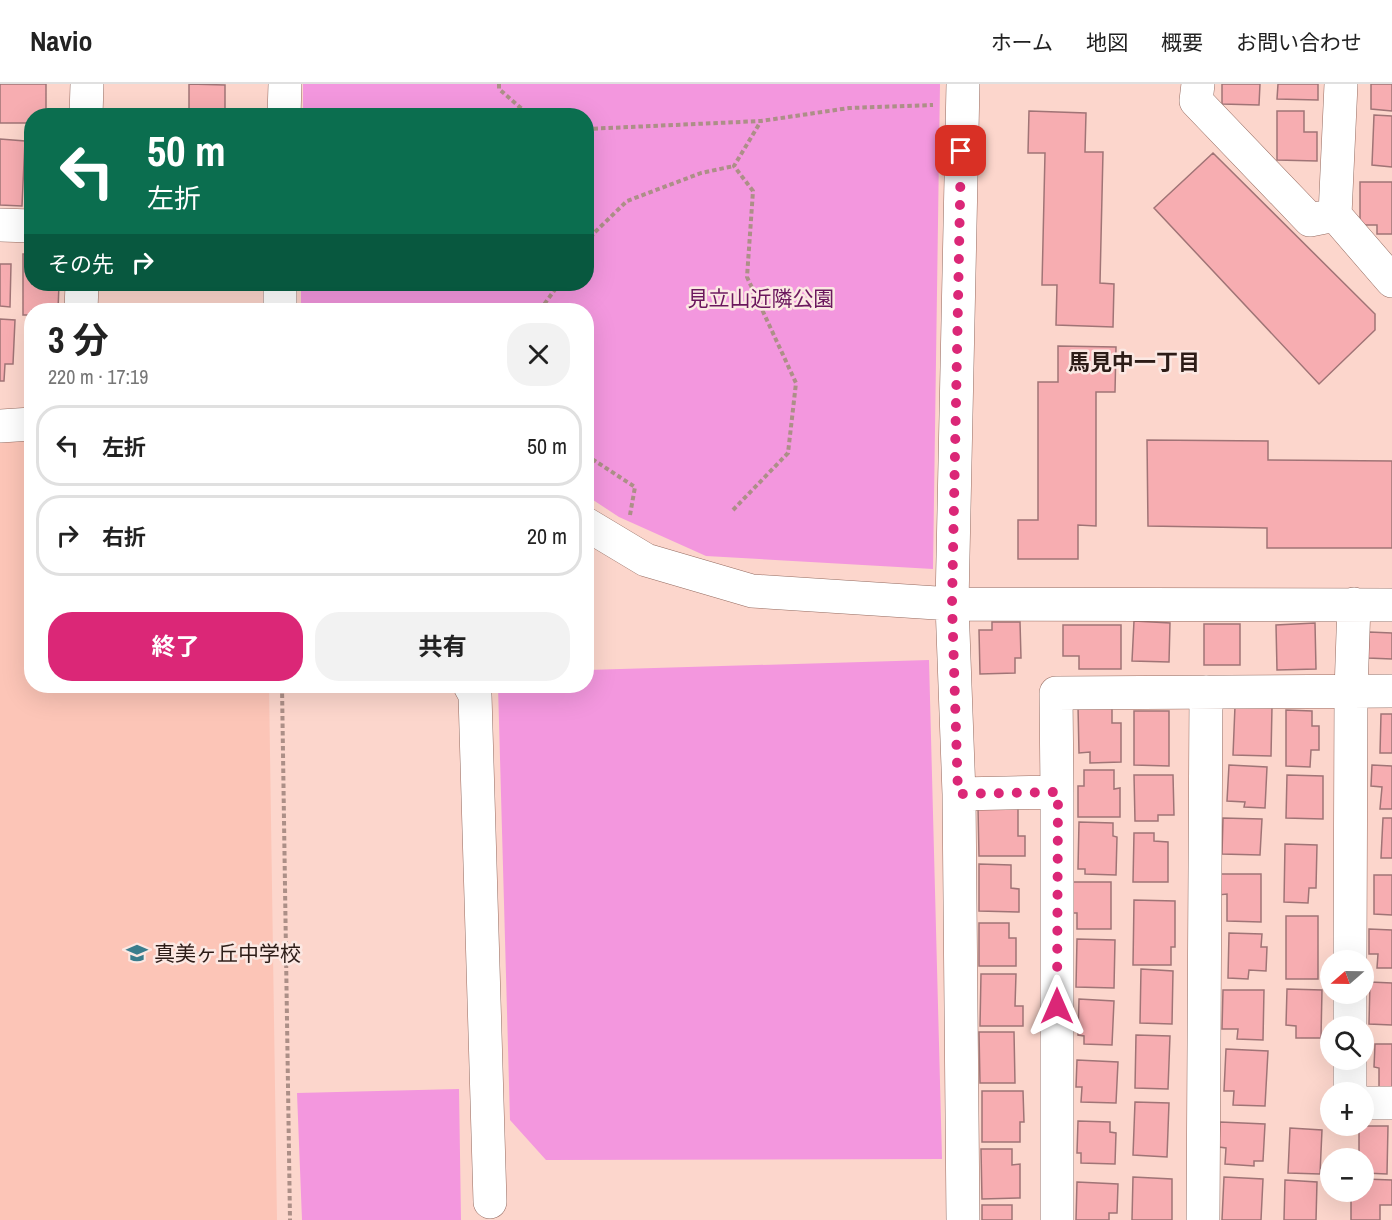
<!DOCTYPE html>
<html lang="ja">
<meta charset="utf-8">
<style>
:root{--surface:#fff;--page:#f2f2f2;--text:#222;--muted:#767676;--line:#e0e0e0;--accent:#db2777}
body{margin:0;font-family:"Archivo Narrow","Noto Sans JP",sans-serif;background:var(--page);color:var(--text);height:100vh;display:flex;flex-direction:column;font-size:22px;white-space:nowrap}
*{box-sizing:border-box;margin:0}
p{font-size:20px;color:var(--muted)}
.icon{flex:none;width:33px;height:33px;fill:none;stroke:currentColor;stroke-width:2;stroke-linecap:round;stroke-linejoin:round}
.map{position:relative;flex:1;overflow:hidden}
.sheet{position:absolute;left:24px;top:219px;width:570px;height:390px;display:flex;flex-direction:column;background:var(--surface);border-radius:24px;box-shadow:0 6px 24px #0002}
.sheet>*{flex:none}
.top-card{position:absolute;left:24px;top:24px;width:570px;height:183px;border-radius:24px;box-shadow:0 6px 24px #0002;background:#0b6e4f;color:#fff;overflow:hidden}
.needle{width:39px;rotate:250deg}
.buttons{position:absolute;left:1320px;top:866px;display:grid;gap:12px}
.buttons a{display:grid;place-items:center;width:54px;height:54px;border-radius:50%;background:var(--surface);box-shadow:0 6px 24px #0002;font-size:30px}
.pin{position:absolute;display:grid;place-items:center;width:51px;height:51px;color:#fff;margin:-26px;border-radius:12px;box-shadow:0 3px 9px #0006}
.me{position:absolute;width:66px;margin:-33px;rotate:0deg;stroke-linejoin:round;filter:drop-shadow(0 0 4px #0008)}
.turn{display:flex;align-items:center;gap:21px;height:126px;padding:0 24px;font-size:27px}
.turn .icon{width:78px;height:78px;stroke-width:2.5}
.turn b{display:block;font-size:42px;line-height:51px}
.then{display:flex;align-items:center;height:57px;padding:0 24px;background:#0003;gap:12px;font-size:22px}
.round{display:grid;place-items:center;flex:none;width:63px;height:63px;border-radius:24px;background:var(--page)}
.head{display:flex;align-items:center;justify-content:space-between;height:102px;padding:0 24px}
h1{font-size:36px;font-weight:700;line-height:45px}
.action{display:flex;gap:12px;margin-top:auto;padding:12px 24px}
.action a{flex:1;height:69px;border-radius:24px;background:var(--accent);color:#fff;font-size:24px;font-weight:700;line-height:69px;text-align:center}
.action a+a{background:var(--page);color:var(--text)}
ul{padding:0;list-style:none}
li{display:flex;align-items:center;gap:18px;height:81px;margin:0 12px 9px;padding:0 12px;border:3px solid var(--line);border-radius:24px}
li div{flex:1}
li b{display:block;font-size:22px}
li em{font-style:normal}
header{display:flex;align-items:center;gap:36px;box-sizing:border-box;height:84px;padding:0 30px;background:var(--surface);border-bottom:2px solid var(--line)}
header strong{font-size:28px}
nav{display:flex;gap:33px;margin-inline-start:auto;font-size:21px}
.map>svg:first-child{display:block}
.built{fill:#fcc5b7}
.green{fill:#f397de}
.building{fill:#f7adb1;stroke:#a07476;stroke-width:1.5}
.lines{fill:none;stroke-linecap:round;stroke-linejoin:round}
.minor-casing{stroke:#956b60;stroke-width:34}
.path{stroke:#ac8f87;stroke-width:4;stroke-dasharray:4.5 3;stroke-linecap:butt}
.minor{stroke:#fff;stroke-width:33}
.route{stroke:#db2777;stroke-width:10;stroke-dasharray:0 18}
.labels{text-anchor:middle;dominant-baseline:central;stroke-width:5;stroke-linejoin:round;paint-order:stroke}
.park-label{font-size:21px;fill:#6b175d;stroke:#fbe8e3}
.poi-label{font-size:21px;fill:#2c1c17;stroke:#fbe8e3;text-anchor:start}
.neighbourhood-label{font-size:22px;font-weight:bold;fill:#2c1c17;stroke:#fbe8e3}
</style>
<header>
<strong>Navio</strong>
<nav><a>ホーム</a><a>地図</a><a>概要</a><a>お問い合わせ</a></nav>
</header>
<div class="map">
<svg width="1392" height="1136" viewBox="0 0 1392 1136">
<rect width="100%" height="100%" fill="#fcd6cc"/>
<!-- built -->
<path class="built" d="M0,357H31L32,602H269L277,1136H0Z"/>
<!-- green -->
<path class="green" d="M303,0H940L933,485L706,472L619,433L587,412L586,226H301V200H586V32L303,31Z
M929,576L942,1075L546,1076L510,1036L498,602H586L587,586Z
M459,1005L461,1136H302L297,1009Z"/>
<!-- building -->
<path class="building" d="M0,0H46V32H32V39H0Z
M189,0L225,1V32H189Z
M1222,0H1260L1259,21L1222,20Z
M1278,0H1318V16L1277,15Z
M1371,0H1392V27L1371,25Z
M1029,27L1086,29L1085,68H1103L1100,199L1114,200L1113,243L1056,241L1057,201H1042L1045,69H1028Z
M1277,27H1304V48H1317V77L1277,76Z
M1374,31L1392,32V83L1372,81Z
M0,55L25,57L22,122L0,121Z
M1213,69L1375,230V246L1319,300L1154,124Z
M1360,98H1392V150H1377V141H1360Z
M23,170H32V200H59L58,226H32V231H23Z
M0,180H11L10,223L0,222Z
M0,235L15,236L13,280H5L4,297H0Z
M1058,262L1116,263L1115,308H1096V442L1078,441V475H1018V436H1038V298H1058Z
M1147,356L1268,357V376L1392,377V464H1267V444L1148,442Z
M1134,537L1170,539L1169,578L1132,577Z
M992,538H1020L1021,574H1015V589L980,590L979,546H992Z
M1315,539L1316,585L1277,586L1276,541Z
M1204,540H1240V581H1204Z
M1063,541H1121V585H1079V572H1063Z
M1369,548L1392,549V575L1368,574Z
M1078,622H1112V639H1121V678L1090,679V668L1079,669Z
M1235,622L1272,623L1271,672L1233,671Z
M1286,626L1312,627V642H1319V666H1311L1310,683L1286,682Z
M1134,627H1169V682L1134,681Z
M1381,630H1392V669H1380Z
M1229,681L1267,683L1265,724L1244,723L1245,718L1227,717Z
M1372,681L1392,682V725H1380L1382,703L1371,702Z
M1084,686H1114V705L1120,704V733H1078V702H1084Z
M1134,691H1173L1174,731H1158V737H1135Z
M1287,691L1323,692V735L1286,734Z
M1018,722V752H1025V772H979L978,723Z
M1223,734L1262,735L1260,771L1222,770Z
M1383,734H1392V774H1381Z
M1079,738L1113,739V752L1117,753L1116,791L1085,790V785H1078Z
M1134,749H1154V757L1168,758V798H1133Z
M1285,760L1317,761L1316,804H1309L1308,819L1284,818Z
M979,780L1011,781V804L1019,805V828L979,827Z
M1219,790H1261V838L1227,837V810L1218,811Z
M1374,791H1392V831L1374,830Z
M1072,798H1111V845H1077V829H1072Z
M1134,816L1175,817V863H1171V881H1133Z
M1286,832H1318V895H1286Z
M979,839H1009V854H1016V882H979Z
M1369,845L1392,846V884H1377L1378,870H1369Z
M1229,849L1262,850L1261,863H1267L1266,887L1249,886L1248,895L1228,894Z
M1077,855L1115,856L1114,904L1076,903Z
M1141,885L1173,887L1172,940L1140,939Z
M981,890H1016L1015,922H1023V942H980Z
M1370,898L1392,899V941L1369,940Z
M1287,905L1322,906L1321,954H1296V942L1286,941Z
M1223,906H1264L1263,956L1237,955L1238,945H1222Z
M1079,915L1114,917L1112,961L1084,960V952L1078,951Z
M979,948H1014L1015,999H980Z
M1136,951L1170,952L1168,1005L1135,1004Z
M1375,960H1392V1003H1379V984L1374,983Z
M1226,965L1268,967L1265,1022L1233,1021L1234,1007H1224Z
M1077,976L1118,978L1116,1019L1081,1018L1082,1003H1076Z
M982,1007H1023L1024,1038H1020V1058H982Z
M1135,1018L1169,1019L1167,1073L1133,1071Z
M1078,1037L1110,1038V1048L1116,1049L1115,1080L1081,1079V1069H1077Z
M1220,1038L1265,1040L1263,1077H1254V1082L1225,1080L1226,1064L1219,1063Z
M1359,1042H1388L1387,1090L1364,1089V1074H1359Z
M1290,1044L1322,1046L1320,1090L1288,1089Z
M981,1065H1012V1081L1020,1080V1114L982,1115Z
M1133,1093L1172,1095V1136H1132Z
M1224,1093L1263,1095L1261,1136H1222Z
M1364,1095L1392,1096V1121H1380V1136H1351V1107H1364Z
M1285,1096L1317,1098L1316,1136H1284Z
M1077,1098L1118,1100L1117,1129H1109V1136H1076Z
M982,1121H1012V1136H982Z"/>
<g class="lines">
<defs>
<path id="minor" d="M963,0L952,520L959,710L963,1136
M1198,0L1196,17L1310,136L1335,131L1392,197
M86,32L87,0
M284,32L285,0
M1335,131L1341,0
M0,141L32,142
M81,226L82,200
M280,226V200
M0,342L32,340
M586,440L646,476L752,507L952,520L1392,521
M470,602L475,611L490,1118
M959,710L1057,708
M1350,876L1351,607L1354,520
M1350,942V909
M1350,1008V975
M1364,1019H1392
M1057,1136V708L1056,609L1392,607
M1203,1136L1206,608"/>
</defs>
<!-- minor casing -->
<use href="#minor" class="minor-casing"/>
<!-- path -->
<path class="path" d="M499,0V5L530,32
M586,45L761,37L849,24L933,21
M586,160L594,149L627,117L701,89L734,82
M540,226L559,200
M586,371L635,403L630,431
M733,426L788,369L796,299L747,193L753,107L734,82L761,37
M282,602L290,1136"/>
<!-- minor -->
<use href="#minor" class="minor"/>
</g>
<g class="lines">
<!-- route -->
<path class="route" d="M961,67L952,520L958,710L1058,708L1057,922"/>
</g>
<!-- icons -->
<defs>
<symbol id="school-bare" viewBox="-9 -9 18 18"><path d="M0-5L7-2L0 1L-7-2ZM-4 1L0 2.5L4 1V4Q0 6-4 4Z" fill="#3a7d8d" stroke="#fbe8e3" stroke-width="2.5" paint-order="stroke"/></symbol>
</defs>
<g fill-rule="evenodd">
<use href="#school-bare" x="122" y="854" width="30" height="30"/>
</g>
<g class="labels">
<!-- park labels -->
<g class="park-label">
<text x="761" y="214">見立山近隣公園</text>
</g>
<!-- poi labels -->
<g class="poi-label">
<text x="154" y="869">真美ヶ丘中学校</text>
</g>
<!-- neighbourhood labels -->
<g class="neighbourhood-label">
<text x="1134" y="278">馬見中一丁目</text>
</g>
</g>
</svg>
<div class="buttons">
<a><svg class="needle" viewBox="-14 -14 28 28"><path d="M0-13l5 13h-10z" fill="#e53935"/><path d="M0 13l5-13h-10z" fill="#767676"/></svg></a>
<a><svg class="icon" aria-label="search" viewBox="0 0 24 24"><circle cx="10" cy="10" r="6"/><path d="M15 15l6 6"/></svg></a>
<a>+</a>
<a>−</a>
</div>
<div class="pin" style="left:961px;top:67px;background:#d93025"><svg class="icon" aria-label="arrive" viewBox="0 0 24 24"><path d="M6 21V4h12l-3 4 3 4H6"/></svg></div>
<svg class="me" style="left:1057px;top:922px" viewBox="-20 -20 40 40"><path d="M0-17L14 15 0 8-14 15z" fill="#db2777" stroke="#fff" stroke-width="4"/></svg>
<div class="top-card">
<div class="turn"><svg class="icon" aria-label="left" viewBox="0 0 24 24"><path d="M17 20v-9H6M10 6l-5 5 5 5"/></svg><div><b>50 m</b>左折</div></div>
<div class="then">その先<svg class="icon" aria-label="right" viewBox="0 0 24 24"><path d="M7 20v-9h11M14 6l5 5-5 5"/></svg></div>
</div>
<section class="sheet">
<div class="head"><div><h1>3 分</h1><p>220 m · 17:19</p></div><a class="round"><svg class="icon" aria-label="close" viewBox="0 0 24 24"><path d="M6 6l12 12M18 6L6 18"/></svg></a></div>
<ul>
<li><svg class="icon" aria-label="left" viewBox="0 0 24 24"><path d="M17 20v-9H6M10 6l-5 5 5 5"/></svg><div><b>左折</b></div><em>50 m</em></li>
<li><svg class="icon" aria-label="right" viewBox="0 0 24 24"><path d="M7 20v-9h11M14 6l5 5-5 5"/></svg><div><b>右折</b></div><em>20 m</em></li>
</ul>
<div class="action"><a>終了</a><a>共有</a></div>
</section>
</div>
